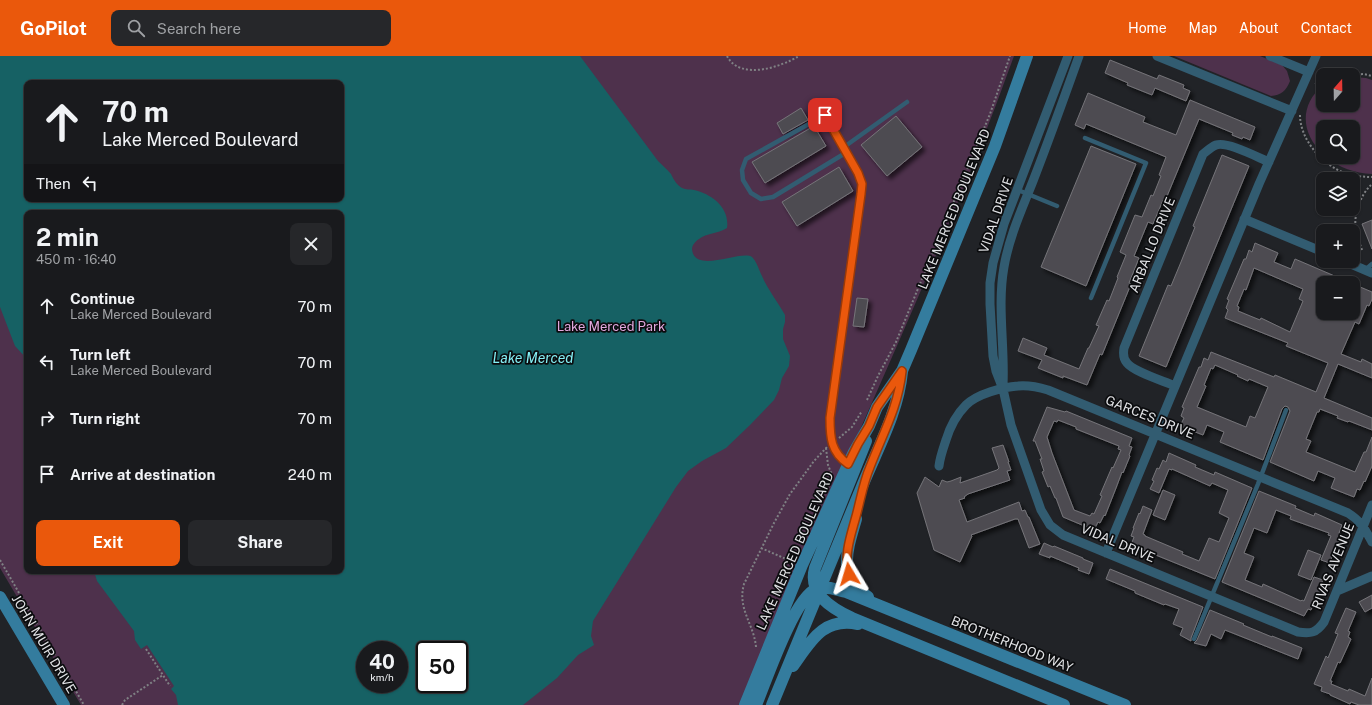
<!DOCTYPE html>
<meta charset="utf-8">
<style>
:root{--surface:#191a1d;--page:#26272a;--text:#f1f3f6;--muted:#9fa1a4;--line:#37383b;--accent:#ea580c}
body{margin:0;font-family:"Public Sans",sans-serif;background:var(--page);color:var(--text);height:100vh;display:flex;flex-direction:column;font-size:15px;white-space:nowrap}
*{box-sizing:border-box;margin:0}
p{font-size:13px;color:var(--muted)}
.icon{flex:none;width:22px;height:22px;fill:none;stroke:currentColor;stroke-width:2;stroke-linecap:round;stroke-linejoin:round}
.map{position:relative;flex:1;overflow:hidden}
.details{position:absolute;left:24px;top:154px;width:320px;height:364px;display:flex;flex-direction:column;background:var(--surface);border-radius:8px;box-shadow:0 1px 3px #0004,0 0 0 1px var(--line)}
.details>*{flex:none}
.guide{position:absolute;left:24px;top:24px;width:320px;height:122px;border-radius:8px;box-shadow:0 1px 3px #0004,0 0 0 1px var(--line);background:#191a1d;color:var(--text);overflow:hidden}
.needle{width:26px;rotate:20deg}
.buttons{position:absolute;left:1316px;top:12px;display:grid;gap:8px}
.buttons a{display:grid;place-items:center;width:44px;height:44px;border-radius:8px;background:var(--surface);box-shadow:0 1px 3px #0004,0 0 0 1px var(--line);font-size:20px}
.speed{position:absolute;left:356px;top:585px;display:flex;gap:8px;font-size:20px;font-weight:700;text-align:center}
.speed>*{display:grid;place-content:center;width:52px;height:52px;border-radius:50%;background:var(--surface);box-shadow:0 1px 3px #0004,0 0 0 1px var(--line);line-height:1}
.speed small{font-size:10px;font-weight:400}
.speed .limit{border:2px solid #111;border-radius:6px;background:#fff;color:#111}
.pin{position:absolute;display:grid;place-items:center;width:34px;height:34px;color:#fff;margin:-17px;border-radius:8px;box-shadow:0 2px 6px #0006}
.me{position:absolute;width:44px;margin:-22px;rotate:353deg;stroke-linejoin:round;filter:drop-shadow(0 0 3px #0008)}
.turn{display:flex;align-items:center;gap:14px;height:84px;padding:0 12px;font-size:18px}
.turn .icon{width:52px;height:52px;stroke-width:2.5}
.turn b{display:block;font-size:28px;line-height:34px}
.then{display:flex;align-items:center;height:38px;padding:0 12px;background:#0003;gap:8px;font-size:15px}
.round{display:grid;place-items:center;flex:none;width:42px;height:42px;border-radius:8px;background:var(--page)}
.overview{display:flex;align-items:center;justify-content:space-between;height:68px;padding:0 12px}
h1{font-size:24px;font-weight:700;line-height:30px}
.primary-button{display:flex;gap:8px;margin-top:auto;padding:8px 12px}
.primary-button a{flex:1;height:46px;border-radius:8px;background:var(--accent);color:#fff;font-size:16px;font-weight:700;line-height:46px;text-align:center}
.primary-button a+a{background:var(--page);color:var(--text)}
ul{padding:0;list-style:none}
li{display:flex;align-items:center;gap:12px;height:56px;padding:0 12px}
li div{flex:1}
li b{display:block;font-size:15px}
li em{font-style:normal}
header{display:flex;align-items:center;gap:24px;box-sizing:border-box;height:56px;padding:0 20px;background:var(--accent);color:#fff}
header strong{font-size:19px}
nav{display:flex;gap:22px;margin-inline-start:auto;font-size:14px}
.search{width:280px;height:36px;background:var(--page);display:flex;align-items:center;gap:10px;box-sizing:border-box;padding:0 14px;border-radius:8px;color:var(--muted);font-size:15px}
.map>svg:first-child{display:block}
.green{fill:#4e314c;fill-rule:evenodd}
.water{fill:#166164;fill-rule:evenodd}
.building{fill:#4e4c51;stroke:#757479;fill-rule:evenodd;filter:url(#shadow)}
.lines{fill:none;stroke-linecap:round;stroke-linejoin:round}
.path{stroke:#7f8184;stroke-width:2;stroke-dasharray:2 2;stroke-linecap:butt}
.lane{stroke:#325c71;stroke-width:4.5}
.street{stroke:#325c71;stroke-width:9}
.secondary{stroke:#347c9e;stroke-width:12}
.route-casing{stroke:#983908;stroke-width:10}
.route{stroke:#ea580c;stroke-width:7}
.labels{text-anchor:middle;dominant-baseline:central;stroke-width:3.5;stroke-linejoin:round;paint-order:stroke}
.street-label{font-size:13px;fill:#e2e3e6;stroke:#0b0c0e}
.park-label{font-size:13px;fill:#e2a7de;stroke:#0b0c0e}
.water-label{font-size:14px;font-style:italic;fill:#85f0f5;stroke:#0b0c0e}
</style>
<header>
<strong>GoPilot</strong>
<div class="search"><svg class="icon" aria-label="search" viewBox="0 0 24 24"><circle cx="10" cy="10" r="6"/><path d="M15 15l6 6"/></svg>Search here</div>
<nav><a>Home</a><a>Map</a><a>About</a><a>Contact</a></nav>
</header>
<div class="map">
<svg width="1372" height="649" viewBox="0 0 1372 649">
<defs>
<filter id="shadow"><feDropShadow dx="3.5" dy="3.5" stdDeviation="2" flood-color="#0009"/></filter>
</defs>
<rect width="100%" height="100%" fill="#212327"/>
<!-- green -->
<path class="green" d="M0,0H1014C968,128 914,252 859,376C819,467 781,558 741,649H81L0,512ZM27,27H341V143H27ZM27,157H341V515H27ZM365,594H399V628H365ZM425,594H459V628H425Z
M1174,0H1260L1282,9L1287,15L1290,25C1286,35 1281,39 1271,40Z
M1353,21L1366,22L1372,24V118C1354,117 1340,112 1326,101H1353V71H1323V98C1301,77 1299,50 1323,29V49H1353Z"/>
<!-- water -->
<path class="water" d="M0,0H580L658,105C662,109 667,113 671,118C674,124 676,128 682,132C686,134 690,133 694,134C712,138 730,152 727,172C717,178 707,177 699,183C696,185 692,189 692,193C694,219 742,193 752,201C757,206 759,214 762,220C768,234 778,246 785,259V266L783,273V283L790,300L789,310L782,322L779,334L774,344L750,369L726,392L702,405L688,415L676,431L593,565L591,580L594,589L578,599L557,622L523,649H178L176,639L171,633L174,630L147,589L141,593L135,584L134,575L97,525L94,515H341V157H27V303L15,290L0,251ZM27,27H341V143H27ZM365,594H399V628H365ZM425,594H459V628H425Z"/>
<!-- building -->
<path class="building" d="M1110,4L1157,23L1159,19L1184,29L1183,32L1190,35L1186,45L1155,32L1152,39L1127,29L1128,27L1105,17Z
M1088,37L1145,61L1143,66L1176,79L1190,44L1255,71L1250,84L1243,81L1242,83L1232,79L1233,77L1199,63L1165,145L1163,144L1153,168L1148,166L1134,200L1139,202L1129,227L1131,228L1102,299L1100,298L1087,329L1063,320V322L1038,312L1042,304L1018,295L1023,282L1047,292L1044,299L1079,313L1088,292H1089L1099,270L1096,269L1107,244L1109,245L1118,222L1117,221L1126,199L1120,196L1135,159L1142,161L1151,139L1153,140L1161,120L1159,119L1166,101L1086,68L1084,73L1075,69Z
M801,52L808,64L783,78L777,67Z
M896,60L922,91L887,120L861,89Z
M814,70L826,90L765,127L752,106Z
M1091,90L1136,108L1086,230L1041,211Z
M1222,99L1249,110L1166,311L1139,300L1168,229L1171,230L1181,206L1195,171L1193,170Z
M839,111L853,135L797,170L782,146Z
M1372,164V193L1362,168Z
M1255,187L1278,197L1274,206L1291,213L1295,203L1351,227H1323V257H1353V228L1372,236V243L1369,250L1367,249L1359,268L1355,266L1341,298L1361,306L1362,303L1372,308V322L1338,308L1324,342L1372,362V374L1349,365L1348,366L1337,362L1338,360L1320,353L1319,356H1317L1306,383L1311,385L1306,396L1355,416L1364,396H1366L1372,381V410L1365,426L1364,425L1360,434L1357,433L1354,441L1331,432L1335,422L1318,415L1314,425L1270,406L1290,355L1288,351L1285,350L1282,353L1263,404L1220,386L1224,376L1207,369L1203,379L1180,370L1184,362L1181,360L1184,352L1182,351L1199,311H1201L1204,302L1208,304L1211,296L1274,321L1275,319L1316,336L1328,307L1286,290L1288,287L1225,262L1228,254L1226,252L1229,244L1227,243L1244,203H1246L1249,194L1252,196ZM1254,212L1303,233L1299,243L1303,245L1290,276L1261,262L1260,264L1238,255L1239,251L1237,250L1244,233L1246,234ZM1215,309L1238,319L1237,320L1248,325L1249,323L1268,331L1255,362L1250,360L1246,371L1197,351L1206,330L1204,329L1211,312L1213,313Z
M857,242L868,243L864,271L853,270Z
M1047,351L1065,356L1066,355L1132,382L1129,390L1132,391L1129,399L1130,400L1123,417L1122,416L1116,432L1105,460L1104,459L1100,467L1098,466L1094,474L1063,461L1056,442H1055L1050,430L1048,431L1042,416L1044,415L1040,403H1042L1035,385H1033ZM1058,364L1076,371V373L1119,390L1118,393L1121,394L1113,412L1112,411L1100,439L1102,440L1094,458L1092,457L1090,460L1074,454L1052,397L1047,381L1054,365L1057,366Z
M1003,389L1009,406H1008L1011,414L1007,415L1010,424L968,438L964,441L965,442L959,444L967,466L1019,446L1022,455L1025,454L1028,461H1029L1040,488L1029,492L1018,463H1015L971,479L972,480L960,506L934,494L917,437L925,421L939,431L942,424L947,426L951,425L961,421L960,427L997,414L999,412L992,392Z
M1169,397L1196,409L1195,411L1214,419L1215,416L1252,432L1215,523L1131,489L1134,481L1131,480L1134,472H1133L1139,457L1140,458L1143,450L1152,454L1143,478L1145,479V480L1183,496L1182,498L1199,505L1209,482L1219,486L1229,462L1219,457L1228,434L1212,427L1210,430L1172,413V414L1169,413L1159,437L1150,433L1154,425L1152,424L1157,412L1159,413L1163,404L1166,406Z
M1163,434L1175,439L1165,464L1153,459Z
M1259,435L1296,450L1295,452L1314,460L1315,457L1342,469L1339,477L1341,478L1338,487L1340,488L1335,499L1333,498L1330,507L1321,504L1331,480L1328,479L1329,477L1290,463L1291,460L1276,454L1267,477L1254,472L1244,497L1254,501L1245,524L1262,531L1263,528L1301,545L1302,544L1304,545L1314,521L1323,524L1319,532L1321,533L1315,546H1314L1311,554L1308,553L1304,560L1222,526Z
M1044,487L1053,491L1054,490L1083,502V503L1093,507L1089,518L1078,514L1079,512L1050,500V502L1039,498Z
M1308,494L1321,499L1311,524L1298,519Z
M1110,513L1203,551L1191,582V585L1180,579L1183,572L1173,568L1179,553L1165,548L1164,549L1135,537V535L1106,523Z
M1372,539V552L1365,556L1359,546Z
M1346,552L1356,556L1348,575L1350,576L1348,581L1351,583L1340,607L1338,606L1330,625H1332L1331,628L1348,635L1349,633L1365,640L1372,622V649H1359L1351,646L1350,648L1330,639V638L1321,635L1322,631L1314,628L1326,600L1328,602L1338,578L1335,577Z
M1210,554L1244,568L1243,569L1272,581V580L1302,592L1298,603L1225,574L1221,583L1211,578L1206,590L1194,587L1197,584Z"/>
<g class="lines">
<!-- path -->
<path class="path" d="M727,0C740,25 781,11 799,0
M1341,19L1364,18L1372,20
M1315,27L1318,28L1323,25
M1300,59C1300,81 1318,104 1338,114C1349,119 1360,121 1372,121
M1362,194C1360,188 1357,181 1356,175C1353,159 1360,139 1372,128
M867,344L878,320L896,286L990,58L1010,0
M839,382L852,371L862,355
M826,392L828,409L832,419
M761,492L793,506
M0,504L84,649
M756,591C754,568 737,553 744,528L774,467L790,438L814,405L827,391
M146,593L170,630
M122,649L125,644L163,619"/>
<!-- lane -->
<path class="lane" d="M1085,82L1146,107L1091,242
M844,91L907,46
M847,96L773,141L761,143L751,137L743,124L742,114L746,103L825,59L858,117L862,128L861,138L830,362C830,382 831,396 848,407
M1018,134L1057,150
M1365,214L1372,208
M1194,583L1258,428L1286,354"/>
<!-- street -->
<path class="street" d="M1068,0L1004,168L993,207L990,227V248L993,300L996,315L1003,333L1011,369L1041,454L1050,469L1063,479L1298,576C1311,578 1316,577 1324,566L1372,449
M1157,0L1292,55
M1270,0L1309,16
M1244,163L1323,196
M1344,205L1372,217
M1003,329C1005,290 997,250 1004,211C1009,181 1022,153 1033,125C1049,84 1064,42 1079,0
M1175,330C1164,325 1134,316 1127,307C1123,303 1123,298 1124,292L1203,98C1207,95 1211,91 1216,89C1227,85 1257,101 1269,106
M939,410C940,401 943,393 946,384C950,371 957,358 966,349C977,338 1003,331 1018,330C1028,329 1038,331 1048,334L1348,457C1361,465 1365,473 1372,486
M1106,497L1259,128L1316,0
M1337,535L1372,520"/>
<!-- secondary -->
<path class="secondary" d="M866,385L815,512C808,538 831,552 852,562L1064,649
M856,463C847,494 837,519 868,541
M0,541L64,649
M793,610C811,585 823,561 858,568
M745,649L802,509L854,396L869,370L877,351L902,315L911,294L995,90L1027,0
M756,649C766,625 794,542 816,533C826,529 837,534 846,536L1125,649
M772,649C802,577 831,505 861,433C876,395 898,358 902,316"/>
</g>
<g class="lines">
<defs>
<path id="route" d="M825,59L858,117L862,128L861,138L830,362C830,382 831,396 848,408L858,388L869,370L877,351L902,315C898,352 883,377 870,411C863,427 860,447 855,464C850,482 844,499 849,518"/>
</defs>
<!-- route casing -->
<use href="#route" class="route-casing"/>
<!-- route -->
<use href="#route" class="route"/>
</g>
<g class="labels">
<!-- street labels -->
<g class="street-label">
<text transform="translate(954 153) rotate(-68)">LAKE MERCED BOULEVARD</text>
<text transform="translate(996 159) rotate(-71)">VIDAL DRIVE</text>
<text transform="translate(1152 189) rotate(-68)">ARBALLO DRIVE</text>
<text transform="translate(1150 361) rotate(22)">GARCES DRIVE</text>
<text transform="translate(1118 487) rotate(23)">VIDAL DRIVE</text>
<text transform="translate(795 495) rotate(-66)">LAKE MERCED BOULEVARD</text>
<text transform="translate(1333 510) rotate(-68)">RIVAS AVENUE</text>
<text transform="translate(44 588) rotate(59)">JOHN MUIR DRIVE</text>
<text transform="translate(1012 588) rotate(22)">BROTHERHOOD WAY</text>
</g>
<!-- park labels -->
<g class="park-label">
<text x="611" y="270">Lake Merced Park</text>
</g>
<!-- water labels -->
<g class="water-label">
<text x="533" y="302">Lake Merced</text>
</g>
</g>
</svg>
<div class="buttons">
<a><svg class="needle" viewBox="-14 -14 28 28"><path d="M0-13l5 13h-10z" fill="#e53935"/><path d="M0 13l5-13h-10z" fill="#9fa1a4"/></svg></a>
<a><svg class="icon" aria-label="search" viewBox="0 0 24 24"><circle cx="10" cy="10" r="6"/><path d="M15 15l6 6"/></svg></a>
<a><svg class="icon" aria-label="layers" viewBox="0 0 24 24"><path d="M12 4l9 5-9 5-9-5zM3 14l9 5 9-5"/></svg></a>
<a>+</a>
<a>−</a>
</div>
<div class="speed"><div>40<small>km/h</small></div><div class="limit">50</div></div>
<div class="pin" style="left:825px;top:59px;background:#d93025"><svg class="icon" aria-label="arrive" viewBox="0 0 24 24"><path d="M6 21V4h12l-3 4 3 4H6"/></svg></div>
<svg class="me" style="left:849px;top:518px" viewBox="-20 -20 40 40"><path d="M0-17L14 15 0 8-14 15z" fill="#ea580c" stroke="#fff" stroke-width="4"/></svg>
<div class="guide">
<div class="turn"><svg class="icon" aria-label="ahead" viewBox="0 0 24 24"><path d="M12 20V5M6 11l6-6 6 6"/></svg><div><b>70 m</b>Lake Merced Boulevard</div></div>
<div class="then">Then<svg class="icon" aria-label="left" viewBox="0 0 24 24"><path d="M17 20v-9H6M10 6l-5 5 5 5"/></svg></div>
</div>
<section class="details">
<div class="overview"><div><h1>2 min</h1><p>450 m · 16:40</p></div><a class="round"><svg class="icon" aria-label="close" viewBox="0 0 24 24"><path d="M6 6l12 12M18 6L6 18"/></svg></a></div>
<ul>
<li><svg class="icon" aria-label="ahead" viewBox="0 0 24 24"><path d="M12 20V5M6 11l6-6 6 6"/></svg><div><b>Continue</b><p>Lake Merced Boulevard</p></div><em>70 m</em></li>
<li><svg class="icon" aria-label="left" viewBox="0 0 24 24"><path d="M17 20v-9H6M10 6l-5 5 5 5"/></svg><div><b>Turn left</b><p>Lake Merced Boulevard</p></div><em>70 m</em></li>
<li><svg class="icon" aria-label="right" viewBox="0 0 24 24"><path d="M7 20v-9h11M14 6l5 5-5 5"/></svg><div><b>Turn right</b></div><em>70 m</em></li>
<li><svg class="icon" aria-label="arrive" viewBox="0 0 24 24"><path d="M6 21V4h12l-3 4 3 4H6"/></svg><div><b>Arrive at destination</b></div><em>240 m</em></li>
</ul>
<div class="primary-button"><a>Exit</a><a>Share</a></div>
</section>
</div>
